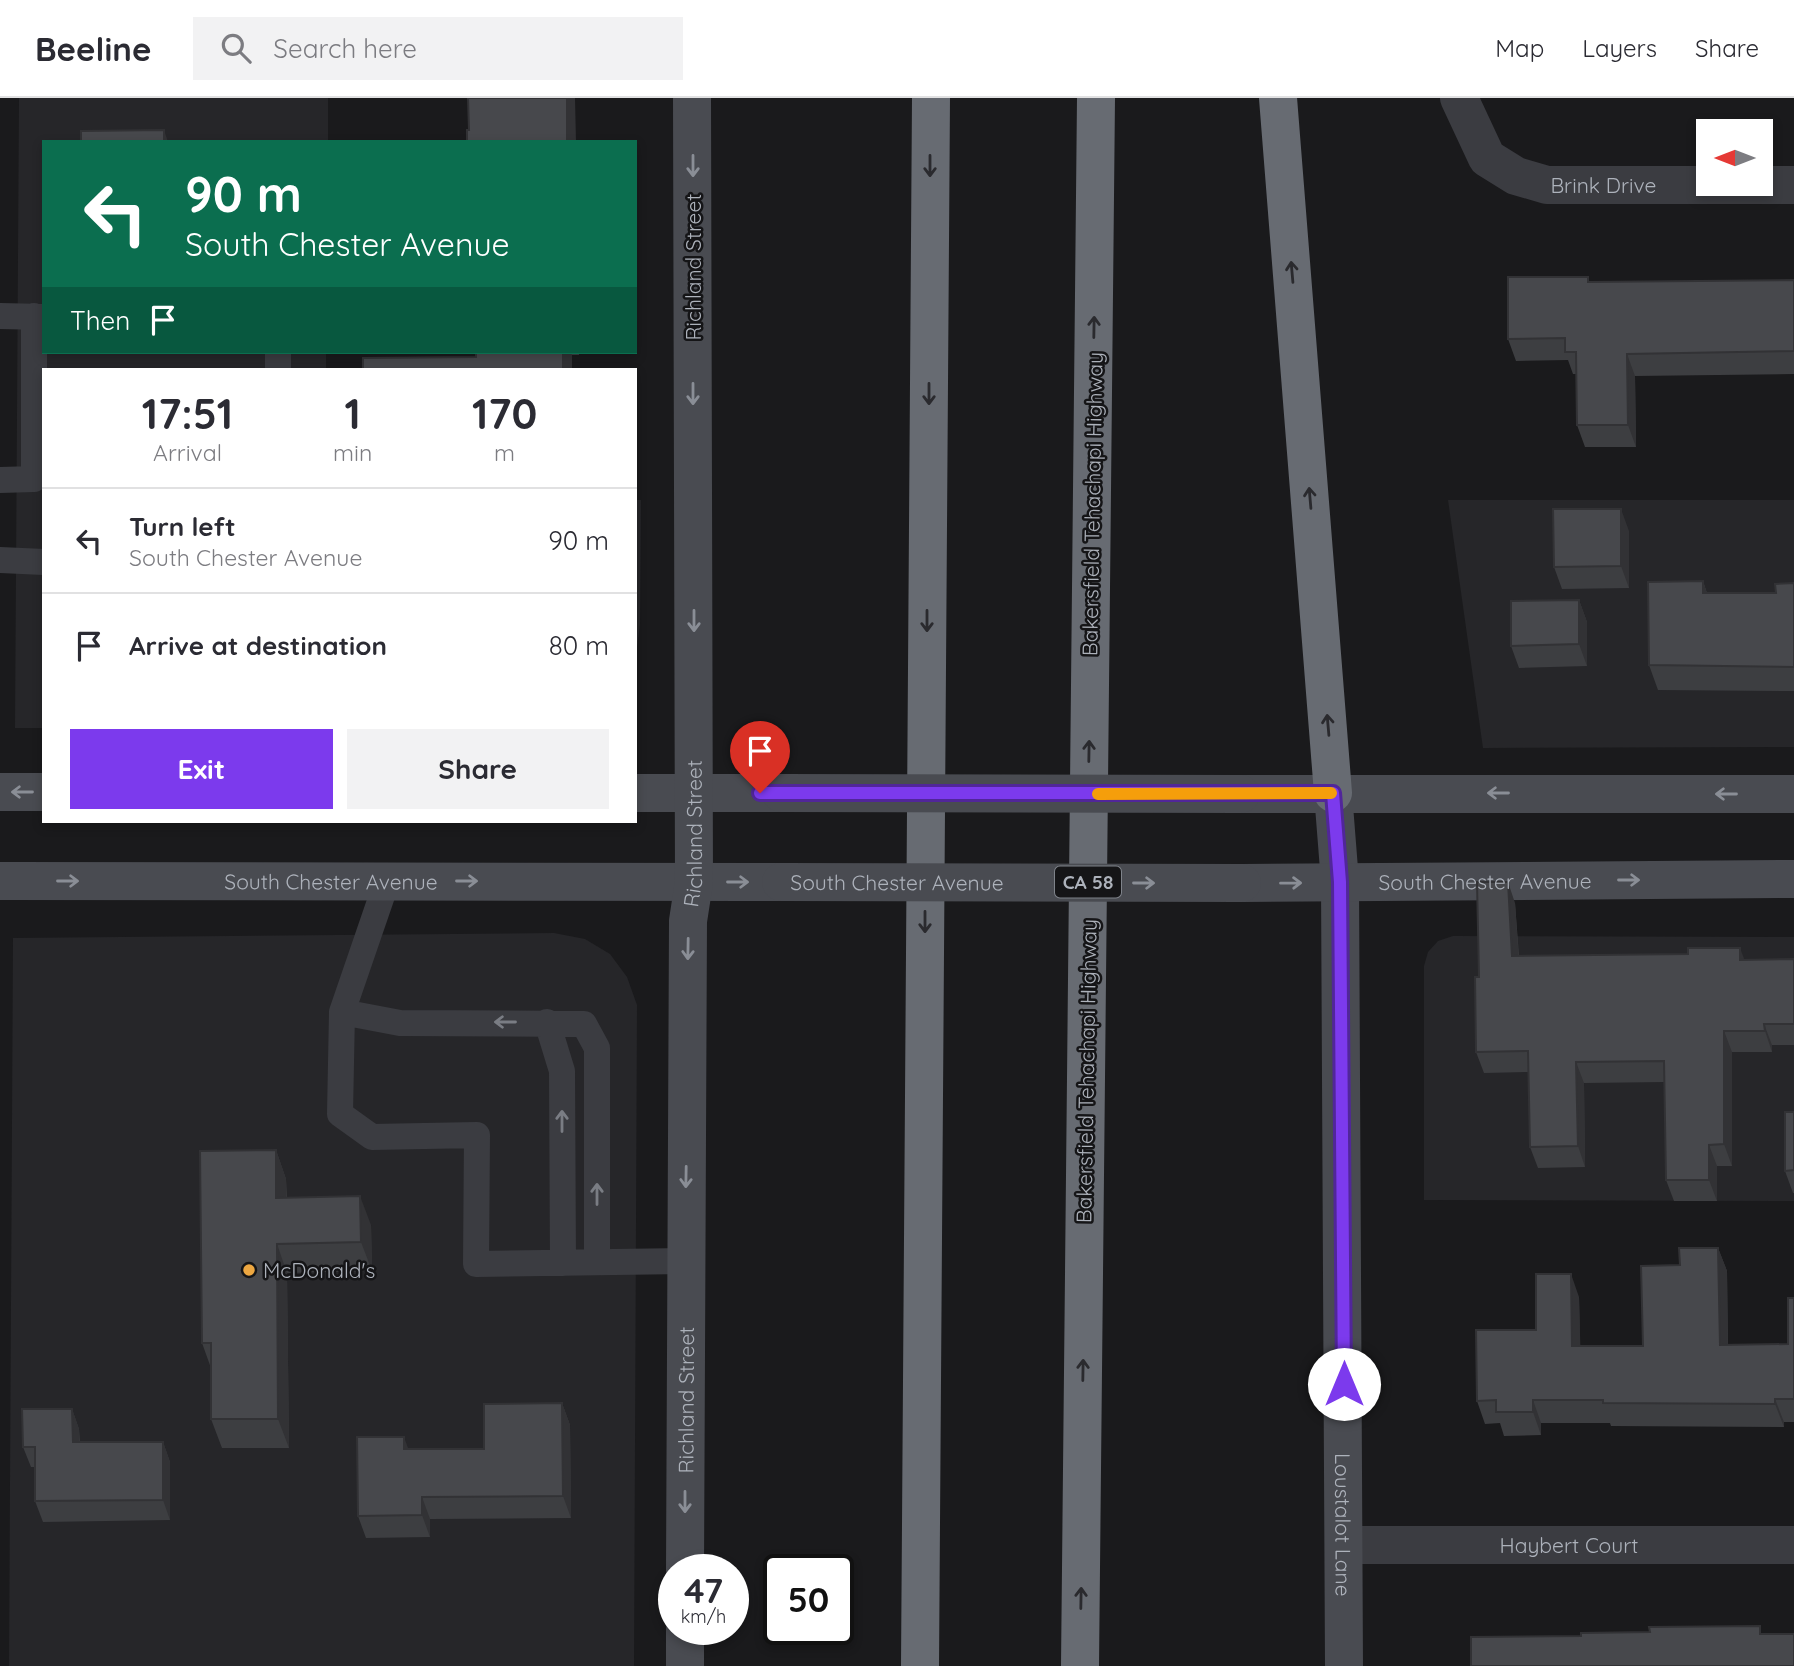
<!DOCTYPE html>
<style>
:root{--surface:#fff;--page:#f2f2f3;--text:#2b2b33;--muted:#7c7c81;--line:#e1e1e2;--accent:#7c3aed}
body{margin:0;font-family:Quicksand,sans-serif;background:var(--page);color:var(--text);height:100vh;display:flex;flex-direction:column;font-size:26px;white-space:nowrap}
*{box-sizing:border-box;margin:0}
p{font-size:23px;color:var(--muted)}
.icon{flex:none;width:38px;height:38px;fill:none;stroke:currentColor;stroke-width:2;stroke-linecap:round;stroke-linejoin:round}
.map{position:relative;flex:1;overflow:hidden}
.side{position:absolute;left:42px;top:270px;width:595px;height:455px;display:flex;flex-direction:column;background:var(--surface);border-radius:0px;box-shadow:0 4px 10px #0003}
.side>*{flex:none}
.banner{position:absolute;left:42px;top:42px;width:595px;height:214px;border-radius:0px;box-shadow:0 4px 10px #0003;background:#0b6e4f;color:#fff;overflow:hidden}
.needle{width:46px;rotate:270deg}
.fabs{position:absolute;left:1696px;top:21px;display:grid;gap:14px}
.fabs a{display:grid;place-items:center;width:77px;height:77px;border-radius:0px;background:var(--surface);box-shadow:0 4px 10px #0003;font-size:35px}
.speed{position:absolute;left:658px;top:1456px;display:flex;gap:14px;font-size:35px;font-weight:700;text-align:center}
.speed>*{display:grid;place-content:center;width:91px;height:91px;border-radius:50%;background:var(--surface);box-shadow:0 4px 10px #0003;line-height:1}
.speed small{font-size:18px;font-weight:400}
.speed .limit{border:4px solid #111;border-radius:10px;background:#fff;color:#111}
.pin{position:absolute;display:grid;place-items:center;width:60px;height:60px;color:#fff;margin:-72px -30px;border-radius:50% 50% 50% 0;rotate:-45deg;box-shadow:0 0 7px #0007}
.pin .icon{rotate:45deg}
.me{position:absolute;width:77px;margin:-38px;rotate:0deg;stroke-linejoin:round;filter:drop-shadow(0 0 5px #0008)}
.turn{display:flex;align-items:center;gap:24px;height:147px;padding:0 28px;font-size:32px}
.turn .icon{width:91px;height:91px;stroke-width:2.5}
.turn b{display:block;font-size:49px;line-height:60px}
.then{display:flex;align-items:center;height:66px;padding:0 28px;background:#0003;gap:14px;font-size:26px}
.eta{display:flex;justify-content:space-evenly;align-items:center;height:119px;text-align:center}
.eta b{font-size:42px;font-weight:800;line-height:49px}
.cta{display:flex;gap:14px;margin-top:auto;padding:14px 28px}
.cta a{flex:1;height:80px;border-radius:0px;background:var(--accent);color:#fff;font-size:28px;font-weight:800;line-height:80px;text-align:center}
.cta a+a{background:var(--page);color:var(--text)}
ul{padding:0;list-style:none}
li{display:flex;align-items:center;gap:21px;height:105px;padding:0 28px;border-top:2px solid var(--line)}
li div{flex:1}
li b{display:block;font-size:26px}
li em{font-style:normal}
header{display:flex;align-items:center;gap:42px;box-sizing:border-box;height:98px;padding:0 35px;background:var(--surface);border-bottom:2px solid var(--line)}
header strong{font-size:33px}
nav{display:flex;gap:38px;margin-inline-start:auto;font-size:24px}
.search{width:490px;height:63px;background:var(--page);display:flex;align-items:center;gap:18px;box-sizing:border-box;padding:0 24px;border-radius:0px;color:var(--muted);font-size:26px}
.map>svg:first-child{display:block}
.built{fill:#262629}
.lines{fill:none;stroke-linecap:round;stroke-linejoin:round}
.service{stroke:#3b3c41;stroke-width:26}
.minor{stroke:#3b3c41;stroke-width:38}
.secondary{stroke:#494b51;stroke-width:38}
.motorway{stroke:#676b72;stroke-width:38}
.secondary-bridge{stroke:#494b51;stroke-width:38}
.wall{fill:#3d3e41}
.shaded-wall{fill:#323235}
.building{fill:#47484c;stroke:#323235;stroke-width:2}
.oneway{stroke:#8a8e96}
.oneway2{stroke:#2a2a2e}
.oneway3{stroke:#7a7d84}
.route-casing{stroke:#51269a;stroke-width:18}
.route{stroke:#7c3aed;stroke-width:12}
.slow{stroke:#f59e0b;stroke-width:12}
.poi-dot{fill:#eda741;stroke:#151517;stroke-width:2.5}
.labels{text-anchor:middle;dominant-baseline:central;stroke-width:5;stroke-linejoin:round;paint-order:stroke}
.shield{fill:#151517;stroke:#7f838a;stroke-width:2}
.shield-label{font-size:19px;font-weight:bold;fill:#adb2bb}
.street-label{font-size:21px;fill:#adb2bb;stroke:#151517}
.poi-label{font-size:21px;fill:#adb2bb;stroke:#151517;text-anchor:start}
</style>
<header>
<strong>Beeline</strong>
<div class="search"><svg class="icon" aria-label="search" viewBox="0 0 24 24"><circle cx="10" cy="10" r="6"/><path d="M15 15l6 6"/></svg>Search here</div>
<nav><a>Map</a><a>Layers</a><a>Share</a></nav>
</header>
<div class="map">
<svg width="1794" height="1568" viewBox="0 0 1794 1568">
<rect width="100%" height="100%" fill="#1a1a1c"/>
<!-- built -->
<path class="built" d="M19,0H328V44H44V254H326V271H44V630H15Z
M635,402H641L640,527L635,564Z
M1448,402H1794V649L1483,650Z
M554,835L585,841L610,856L627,879L637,907L634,1568H9L13,840Z
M1453,838L1794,839V1103L1424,1102V868L1428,854L1438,843Z"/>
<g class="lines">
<!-- service -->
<path class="service" d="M0,218L44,219
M278,271V254
M0,382L34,381V218
M0,462L44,464
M387,783L342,914L340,1016L372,1039L477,1037L476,1166L685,1163
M342,914L400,925L584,926L597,950V1164
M547,924L562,973L563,1165"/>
<!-- minor -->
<g class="minor">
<path id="s1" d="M1459,0L1487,60L1516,78L1547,87H1794"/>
<path id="s2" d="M1345,1447H1794"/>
</g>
<!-- secondary -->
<g class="secondary">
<path d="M0,694H44"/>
<path d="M635,695H781"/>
<path id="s3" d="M1333,695L1340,784L1344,1568"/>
<path d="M1241,696H1794"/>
<path id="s4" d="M0,783L781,784"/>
<path id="s5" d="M1242,785L1794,781"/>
<path id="s6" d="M685,1472L688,823L694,784L692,0"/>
<path d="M685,1531V1568"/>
</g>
<!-- motorway -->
<path class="motorway" d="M1278,0L1333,695
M920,1568L931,0
M1080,1568L1096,0"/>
<!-- secondary-bridge -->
<g class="secondary-bridge">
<path d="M781,695L1241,696"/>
<path id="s7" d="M781,784L1242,785"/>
</g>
</g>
<!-- wall -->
<path class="wall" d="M1794,182V276L1635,278L1636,349H1585L1577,327V276H1573L1568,262L1516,263L1508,241L1590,184Z
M476,254H579V257H572V271H363L476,259Z
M1629,433V490L1562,491L1554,469Z
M1703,483L1707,495H1776L1794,485V593L1658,592L1649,567Z
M1579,502L1587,524V568L1519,570L1511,548Z
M1515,805L1519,858L1745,862L1794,861V947H1772V954H1732V1068H1717V1103H1674L1666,1082L1665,984L1584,985L1585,1069L1538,1070L1530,1049L1529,974L1484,975L1476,954L1479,879Z
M1794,1014V1095H1793L1785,1073Z
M276,1052L286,1081L287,1100L371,1127L372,1173L287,1175L289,1350H222L211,1321V1270L202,1245Z
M1718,1150L1727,1173L1728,1247L1788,1246L1794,1200V1324H1784V1329L1611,1328L1610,1325H1541V1337L1504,1338L1500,1325L1485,1326L1477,1303L1536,1232L1579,1199L1580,1248H1643L1680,1167Z
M562,1305L570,1327L571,1420L430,1421V1439L366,1440L358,1418L484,1351Z
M72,1311L79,1331L80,1344H163L170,1364V1422L43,1424L35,1403V1369H31L23,1349Z"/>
<!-- shaded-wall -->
<path class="shaded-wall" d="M567,0H575L576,44H567Z
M164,32L168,44H164Z
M563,254H570L572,257V271H563Z
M1627,256L1635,278L1636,349L1628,327Z
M1621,411L1629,433V490L1621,468Z
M1703,483L1711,508L1703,495Z
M1579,502L1587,524V568L1579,546Z
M1508,784L1515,805L1520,879L1512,858Z
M1740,850L1748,871L1740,862Z
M1764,926L1772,947V954L1765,933Z
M1724,933L1732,954V1068L1724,1046Z
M1576,964L1584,985L1585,1069L1578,1048Z
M1709,1047L1717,1068V1103L1709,1082Z
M276,1052L286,1081L287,1129L276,1100Z
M360,1098L371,1127L372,1173L361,1144Z
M277,1146L287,1175L289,1350L278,1321Z
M1718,1150L1727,1173L1728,1270L1720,1247Z
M1571,1176L1579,1199L1581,1272L1572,1248Z
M1775,1301L1784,1324V1329L1775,1306Z
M1533,1302L1541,1325V1337L1533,1314Z
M562,1305L570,1327L571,1420L563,1398Z
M72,1311L79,1331L80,1364L73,1344Z
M404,1339L412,1361L404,1351Z
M163,1344L170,1364V1422L163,1402Z
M422,1399L430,1421V1439L422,1417Z"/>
<!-- building -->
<path class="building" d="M468,0H567V44H467V32H469Z
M164,32V44H81V33Z
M1508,179H1588V184L1794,182V253L1627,256L1628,327H1577L1576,254H1565V240L1508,241Z
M476,254H563V271H363V260L476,259Z
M1553,411H1621V468L1554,469Z
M1703,483V495H1776L1775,486L1794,485V569L1649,567L1648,484Z
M1579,502V546L1511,548V503Z
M1477,784H1508L1512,858L1688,856V850H1740V862L1794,861V926H1764L1765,933H1724V1046L1709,1047V1082H1666L1664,963L1576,964L1578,1048L1530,1049L1528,953L1476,954L1475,879H1479Z
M1785,1014H1794V1072L1785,1073Z
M276,1052V1100L360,1098L361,1144L277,1146L278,1321H211V1245H202L200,1053Z
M1679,1150H1718L1720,1247L1788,1246V1200H1794V1301H1775V1306L1603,1305V1302H1533V1314H1496V1302L1477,1303L1476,1232H1536V1176H1571L1572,1248H1643L1641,1168L1680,1167Z
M562,1305L563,1398L422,1399V1417L358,1418L357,1339H404V1351H484V1306Z
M22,1311H72L73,1344H163V1402L35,1403V1349H23Z
M1760,1528V1536H1794V1568H1471V1539L1581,1538V1535L1650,1534L1649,1529Z"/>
<!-- one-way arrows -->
<defs><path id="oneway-shaft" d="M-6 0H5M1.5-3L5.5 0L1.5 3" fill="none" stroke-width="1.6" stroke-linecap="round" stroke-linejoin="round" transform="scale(1.75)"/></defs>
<g class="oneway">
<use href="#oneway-shaft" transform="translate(693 68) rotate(90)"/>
<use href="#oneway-shaft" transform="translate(693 296) rotate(90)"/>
<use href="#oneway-shaft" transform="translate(694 523) rotate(90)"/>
<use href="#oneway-shaft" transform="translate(22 694) rotate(180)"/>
<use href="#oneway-shaft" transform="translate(1498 695) rotate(-180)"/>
<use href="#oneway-shaft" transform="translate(1726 696) rotate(-180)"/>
<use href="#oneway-shaft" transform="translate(1629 782)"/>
<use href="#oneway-shaft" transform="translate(68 783)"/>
<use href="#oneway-shaft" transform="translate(467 783)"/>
<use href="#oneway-shaft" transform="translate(738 784)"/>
<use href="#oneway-shaft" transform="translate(1144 785)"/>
<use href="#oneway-shaft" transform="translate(1291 785) rotate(-1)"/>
<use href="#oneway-shaft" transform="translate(688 851) rotate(91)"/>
<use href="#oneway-shaft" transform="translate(686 1079) rotate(91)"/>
<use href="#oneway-shaft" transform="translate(685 1404) rotate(90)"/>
</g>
<g class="oneway2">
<use href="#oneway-shaft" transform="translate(930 68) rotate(90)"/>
<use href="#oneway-shaft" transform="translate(1292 174) rotate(-95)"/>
<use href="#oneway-shaft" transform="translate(1094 229) rotate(-89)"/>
<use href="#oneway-shaft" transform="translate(929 296) rotate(90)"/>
<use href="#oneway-shaft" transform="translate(1310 400) rotate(-95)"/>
<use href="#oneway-shaft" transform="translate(927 523) rotate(90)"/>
<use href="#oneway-shaft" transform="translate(1328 627) rotate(-95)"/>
<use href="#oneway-shaft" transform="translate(1089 653) rotate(-89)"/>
<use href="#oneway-shaft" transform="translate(925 824) rotate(90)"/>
<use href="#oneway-shaft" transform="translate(1083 1272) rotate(-89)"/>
<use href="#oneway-shaft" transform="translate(1081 1500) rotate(-89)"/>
</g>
<g class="oneway3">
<use href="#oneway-shaft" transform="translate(505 924) rotate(180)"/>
<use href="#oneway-shaft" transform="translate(562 1023) rotate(-90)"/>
<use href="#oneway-shaft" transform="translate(597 1096) rotate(-90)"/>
</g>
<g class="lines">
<defs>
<path id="route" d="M760,695H1333L1340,784L1344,1286"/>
</defs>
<!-- route casing -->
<use href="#route" class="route-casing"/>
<!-- route -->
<use href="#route" class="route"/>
<!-- slow -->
<path class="slow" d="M1098,696L1331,695"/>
</g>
<!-- markers -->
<circle class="poi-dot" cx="249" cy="1172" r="7"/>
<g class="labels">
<!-- shield labels -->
<rect class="shield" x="1055" y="768.5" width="66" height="31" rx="5"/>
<g class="shield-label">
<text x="1088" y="784">CA 58</text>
</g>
<!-- street labels -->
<g class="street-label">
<text stroke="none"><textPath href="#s1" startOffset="189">Brink Drive</textPath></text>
<text transform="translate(693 169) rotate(-90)">Richland Street</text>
<text transform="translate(1092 406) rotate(-89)">Bakersfield Tehachapi Highway</text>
<text stroke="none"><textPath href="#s6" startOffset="737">Richland Street</textPath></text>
<text stroke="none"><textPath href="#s4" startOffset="331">South Chester Avenue</textPath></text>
<text stroke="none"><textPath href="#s5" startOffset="243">South Chester Avenue</textPath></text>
<text stroke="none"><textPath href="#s7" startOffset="116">South Chester Avenue</textPath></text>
<text transform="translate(1086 973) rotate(-89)">Bakersfield Tehachapi Highway</text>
<text stroke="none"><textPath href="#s6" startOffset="170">Richland Street</textPath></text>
<text stroke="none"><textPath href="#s3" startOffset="732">Loustalot Lane</textPath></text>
<text stroke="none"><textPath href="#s2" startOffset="224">Haybert Court</textPath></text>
</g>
<!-- poi labels -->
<g class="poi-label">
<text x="263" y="1172">McDonald's</text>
</g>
</g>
</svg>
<div class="fabs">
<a><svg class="needle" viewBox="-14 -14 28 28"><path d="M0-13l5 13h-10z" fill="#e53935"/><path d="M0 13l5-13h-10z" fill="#7c7c81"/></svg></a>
</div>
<div class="speed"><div>47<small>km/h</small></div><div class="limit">50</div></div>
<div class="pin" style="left:760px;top:695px;background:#d93025"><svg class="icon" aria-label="arrive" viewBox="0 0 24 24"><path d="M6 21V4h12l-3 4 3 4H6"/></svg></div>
<svg class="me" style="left:1344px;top:1286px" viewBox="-20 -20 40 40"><circle r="19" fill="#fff"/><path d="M0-13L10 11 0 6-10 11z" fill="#7c3aed"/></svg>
<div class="banner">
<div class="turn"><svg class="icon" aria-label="left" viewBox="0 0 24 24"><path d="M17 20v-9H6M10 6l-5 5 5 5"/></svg><div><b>90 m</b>South Chester Avenue</div></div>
<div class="then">Then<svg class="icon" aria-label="arrive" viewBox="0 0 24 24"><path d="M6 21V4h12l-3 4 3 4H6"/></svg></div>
</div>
<section class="side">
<div class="eta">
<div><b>17:51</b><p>Arrival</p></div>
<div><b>1</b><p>min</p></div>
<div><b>170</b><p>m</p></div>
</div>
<ul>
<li><svg class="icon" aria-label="left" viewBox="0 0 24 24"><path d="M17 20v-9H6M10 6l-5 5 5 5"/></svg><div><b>Turn left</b><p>South Chester Avenue</p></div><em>90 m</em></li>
<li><svg class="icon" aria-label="arrive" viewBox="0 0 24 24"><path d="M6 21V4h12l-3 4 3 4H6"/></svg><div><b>Arrive at destination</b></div><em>80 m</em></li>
</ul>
<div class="cta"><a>Exit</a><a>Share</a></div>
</section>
</div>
